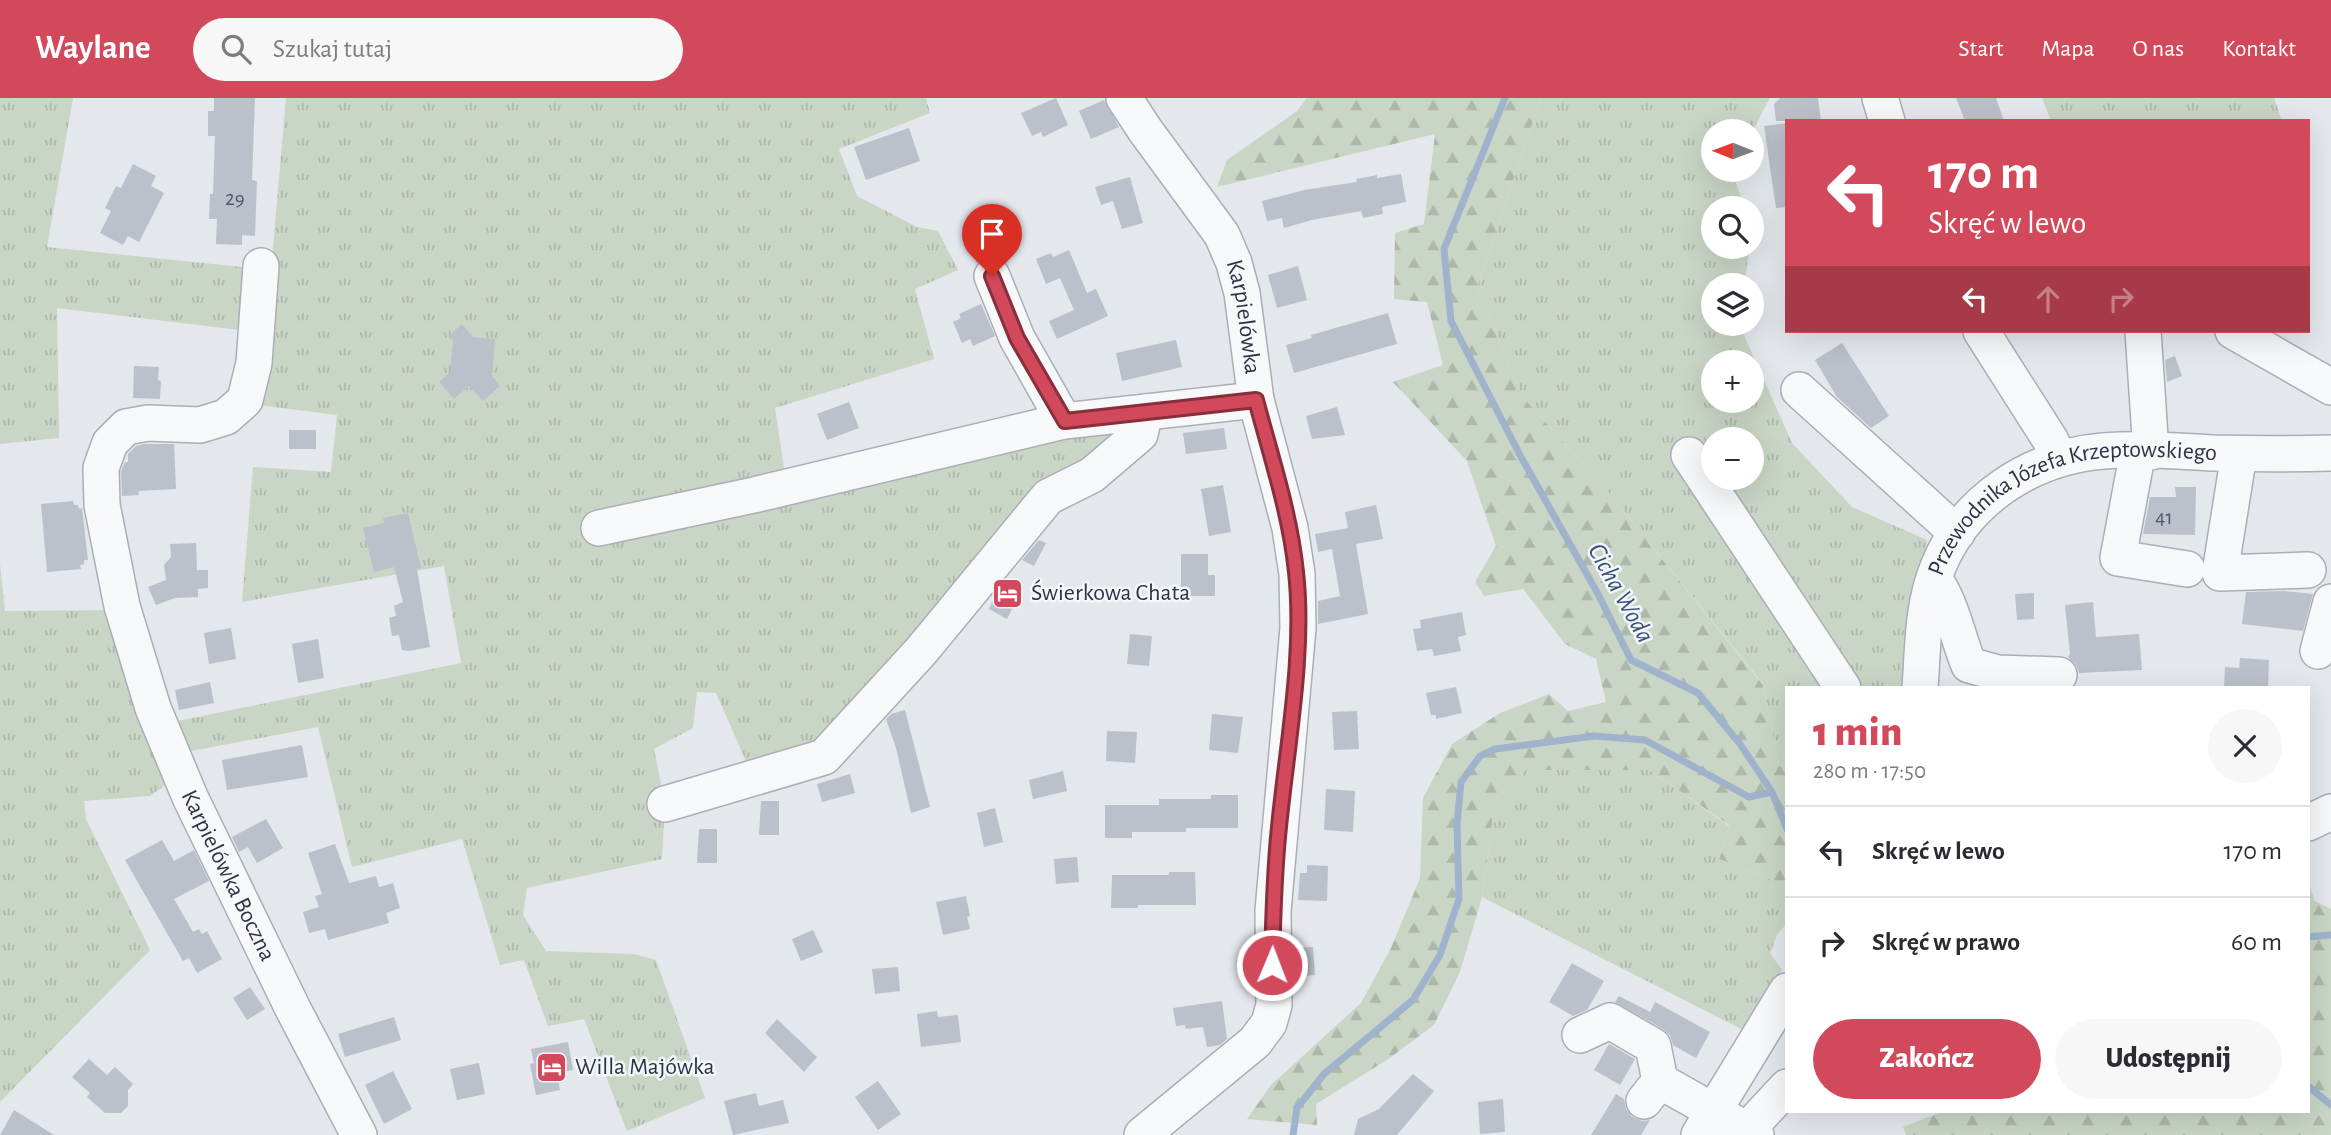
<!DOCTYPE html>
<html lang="pl">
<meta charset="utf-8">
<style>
:root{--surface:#fff;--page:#f7f7f7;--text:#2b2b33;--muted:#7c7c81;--line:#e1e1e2;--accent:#d1495b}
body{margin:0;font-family:"Alegreya Sans",sans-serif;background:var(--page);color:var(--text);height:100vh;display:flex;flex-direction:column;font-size:26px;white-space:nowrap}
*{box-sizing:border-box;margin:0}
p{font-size:23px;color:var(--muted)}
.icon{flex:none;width:38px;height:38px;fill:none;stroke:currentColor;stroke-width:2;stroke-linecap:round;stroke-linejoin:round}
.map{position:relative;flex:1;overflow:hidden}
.panel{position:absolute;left:1785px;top:588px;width:525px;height:427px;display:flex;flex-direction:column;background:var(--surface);border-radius:0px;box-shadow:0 7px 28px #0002}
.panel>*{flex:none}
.banner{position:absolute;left:1785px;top:21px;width:525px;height:214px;border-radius:0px;box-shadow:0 7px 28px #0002;background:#d1495b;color:#fff;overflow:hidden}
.needle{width:46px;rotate:271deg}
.fabs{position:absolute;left:1701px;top:21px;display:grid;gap:14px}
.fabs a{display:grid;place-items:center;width:63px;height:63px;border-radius:50%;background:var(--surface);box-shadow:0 7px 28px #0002;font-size:35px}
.pin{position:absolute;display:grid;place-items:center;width:60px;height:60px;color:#fff;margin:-72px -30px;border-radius:50% 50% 50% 0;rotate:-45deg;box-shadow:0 0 7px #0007}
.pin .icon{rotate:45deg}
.me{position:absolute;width:77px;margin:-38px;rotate:1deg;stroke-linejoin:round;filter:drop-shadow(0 0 5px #0008)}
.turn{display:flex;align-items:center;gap:24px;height:147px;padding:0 28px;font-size:32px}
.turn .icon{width:91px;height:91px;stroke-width:2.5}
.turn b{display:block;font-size:49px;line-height:60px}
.lanes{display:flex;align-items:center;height:66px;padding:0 28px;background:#0003;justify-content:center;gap:35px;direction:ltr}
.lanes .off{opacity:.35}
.round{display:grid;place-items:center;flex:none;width:74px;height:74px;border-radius:37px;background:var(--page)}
.head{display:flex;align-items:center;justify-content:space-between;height:119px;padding:0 28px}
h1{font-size:42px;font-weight:800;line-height:52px;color:var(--accent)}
.action{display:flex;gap:14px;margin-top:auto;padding:14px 28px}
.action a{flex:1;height:80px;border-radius:42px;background:var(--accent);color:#fff;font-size:28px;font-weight:800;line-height:80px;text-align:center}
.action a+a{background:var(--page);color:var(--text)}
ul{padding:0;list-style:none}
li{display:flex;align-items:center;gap:21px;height:91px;padding:0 28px;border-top:2px solid var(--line)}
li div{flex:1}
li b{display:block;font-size:26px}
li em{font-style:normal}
header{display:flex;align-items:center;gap:42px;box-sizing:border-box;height:98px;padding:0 35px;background:var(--accent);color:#fff}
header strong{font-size:33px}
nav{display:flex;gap:38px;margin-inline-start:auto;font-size:24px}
.search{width:490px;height:63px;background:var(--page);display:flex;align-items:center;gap:18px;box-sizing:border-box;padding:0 24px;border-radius:38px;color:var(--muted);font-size:26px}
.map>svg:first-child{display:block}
.grass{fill:url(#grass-tufts);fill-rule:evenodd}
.forest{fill:url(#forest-firs)}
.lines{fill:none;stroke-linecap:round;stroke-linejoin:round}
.stream{stroke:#9fb4cc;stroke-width:7}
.building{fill:#bbc0ca}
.minor-casing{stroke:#a9aeb7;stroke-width:38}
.minor{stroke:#f7f8fa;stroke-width:35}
.route-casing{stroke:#882f3b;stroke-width:18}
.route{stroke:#d1495b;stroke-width:12}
.labels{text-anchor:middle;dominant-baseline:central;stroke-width:5;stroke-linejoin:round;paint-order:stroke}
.number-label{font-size:21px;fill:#4f5766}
.street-label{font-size:24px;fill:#2b3445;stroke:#f4f6f9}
.poi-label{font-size:24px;fill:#2b3445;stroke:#f4f6f9;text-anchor:start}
.water-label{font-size:26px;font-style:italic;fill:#34527a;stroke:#f4f6f9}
</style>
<header>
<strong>Waylane</strong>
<div class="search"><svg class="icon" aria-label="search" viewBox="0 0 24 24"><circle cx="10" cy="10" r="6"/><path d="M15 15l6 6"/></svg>Szukaj tutaj</div>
<nav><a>Start</a><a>Mapa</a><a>O nas</a><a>Kontakt</a></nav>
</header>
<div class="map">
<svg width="2331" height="1037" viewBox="0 0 2331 1037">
<defs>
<pattern id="grass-tufts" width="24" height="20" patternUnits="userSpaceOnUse" patternTransform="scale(1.75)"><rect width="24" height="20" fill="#c9d6c5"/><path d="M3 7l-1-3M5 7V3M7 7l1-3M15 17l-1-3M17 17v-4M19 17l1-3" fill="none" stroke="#adb8ab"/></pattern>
<pattern id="forest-firs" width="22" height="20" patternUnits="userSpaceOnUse" patternTransform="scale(1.75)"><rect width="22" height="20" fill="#c9d6c5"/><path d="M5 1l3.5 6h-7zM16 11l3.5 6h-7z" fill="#adb8ab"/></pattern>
</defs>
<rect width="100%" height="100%" fill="#e4e7ec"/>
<!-- grass -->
<path class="grass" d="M0,0H73L47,149L252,170L248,233L57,210L59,340L0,346Z
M286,0H926L930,15L839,51L857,98L917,129L938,133L958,172L915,191L934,261L775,310L789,403L948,363L1112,331L1113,345L815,655L750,672L716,595L697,594L693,630L654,651L665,706L662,761L527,790L523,817L546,853L634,856L656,862L705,1000L627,1033L584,921L548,928L524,862L500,867L462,741L352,769L318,629L181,655L168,625L461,565L444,468L242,504L253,369L331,374L337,317L258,307L268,207Z
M1541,0H1770L1752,34L1713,33V72H1732L1744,110H1713V149H1750L1744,187H1713V226H1739L1792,345L1852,409L1927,442L1908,590H1787V672L1779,669L1763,586L1609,395L1522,298L1477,189ZM1713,264H1752V303H1713ZM1713,341H1752V380H1713Z
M2042,0H2274L2282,23H2051Z
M0,466L5,513L114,512L172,682L150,698L84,703L86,721L150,852L0,1004Z
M1525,672H1649L1729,728L1719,761L1787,788V825L1777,837L1770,855L1782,872L1747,934L1482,799L1493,718Z"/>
<!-- forest -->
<path class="forest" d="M1307,0H1541L1477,189L1522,298L1609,395L1763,587L1779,668L1787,672V788L1719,761L1729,727L1649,672H1525L1493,718L1482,799L1460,874L1434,927L1387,962L1316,1006L1317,1027L1247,1021L1271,987L1361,905L1391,850L1420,780L1423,700L1452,646L1500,615L1549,596L1568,613L1606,604L1596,561L1565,546L1523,491L1484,498L1475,484L1496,448L1467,363L1393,284L1443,267L1427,204L1394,201L1395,135L1424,126L1435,36L1217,89L1227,62L1297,13Z
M2308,784L2315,803L2331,811V1037H1906L1903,1029L1944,1013H2308Z"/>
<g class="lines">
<!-- stream -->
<path class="stream" d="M1772,694L1787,731
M2308,839L2331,837
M2308,988L2331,1007
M1293,1037L1297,1010L1324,976L1413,902L1440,857L1459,801L1457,727L1461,684L1480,658L1495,651L1594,638L1645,642L1749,699L1772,694L1740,646L1698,595L1631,562L1598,496L1521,359L1451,223L1444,151L1505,0"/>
</g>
<!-- building -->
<path class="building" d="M214,0H255L252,82L257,83L255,138L242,137V147L216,146L217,121H209L210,96H213L215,38H208V13H214Z
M1056,0L1068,27L1043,39L1041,34L1032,38L1021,15Z
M1780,0H1818L1821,23H1776L1774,6Z
M1956,0H1996L2004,23H1965Z
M1104,2L1119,29L1091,41L1079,13Z
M1787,25V109L1776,110L1764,28Z
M909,30L920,63L866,82L854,49Z
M133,66L156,78L151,88L164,95L139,144L128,138L123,147L100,135L111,113L105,110L116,88L121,90Z
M1401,76L1406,104L1382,109L1383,116L1363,120L1361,113L1312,122L1284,130L1282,120L1267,123L1262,103L1304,92L1357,84L1356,81L1377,77V80Z
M1130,79L1143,125L1122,131L1113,103L1101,107L1095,89Z
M985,137L995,158L985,159L977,165L968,146Z
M1069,152L1087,195L1096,191L1108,218L1057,241L1049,223L1074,212L1060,180L1046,186L1036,161L1051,155L1053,159Z
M1298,168L1307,202L1277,210L1268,177Z
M981,206L995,238L973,248L970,241L962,245L953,224L961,220L959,216Z
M1388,215L1397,246L1294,275L1286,247L1312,240L1311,237Z
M462,226L473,239L495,241L492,278L500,288L483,303L469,288L454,301L439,284L450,274L453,243L449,238Z
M1176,242L1182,269L1122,283L1116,255Z
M1842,245L1889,318L1871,330L1837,299L1815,262Z
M2175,258L2182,278L2167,284L2165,262Z
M134,268L159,269L158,282L161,283L160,301L133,300Z
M849,304L859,330L827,342L817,316Z
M1337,309L1345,337L1312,341L1306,318Z
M1224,330L1227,351L1186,356L1183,335Z
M289,332H316V351H289Z
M144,346H174L176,391L138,393L139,397L122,398L121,373L125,364H128V356L136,348Z
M1223,387L1231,434L1209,438L1201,391Z
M2175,389H2196L2195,437L2143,436L2150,399H2176Z
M73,403L74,407H78L79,411L82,410L88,462H84V466L80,467L81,471L47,474L41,406Z
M1376,407L1383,441L1356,446L1368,516L1318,526V503L1340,498L1332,451L1318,454L1315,436L1348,430L1345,414Z
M408,415L421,470L417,471L430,549L409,553L402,552L399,537L392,538L389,520L396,518L394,508L403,504L394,469L374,474L363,430L384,425L383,420Z
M1039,442L1046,445L1034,468L1022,462Z
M196,445L197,472H208V490L198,491V499L175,500L156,507L148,489L166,482L164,467L171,459L170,446Z
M1181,456H1208V477H1215V498H1181Z
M1007,481L1023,489L1007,521L989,511L997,493Z
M2284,493L2313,496L2303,533L2242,526L2246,494Z
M2034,495V521L2017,522L2015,496Z
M2093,504L2096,539L2139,536L2142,572L2079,575L2076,567L2068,559L2070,556L2065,507Z
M1462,514L1466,537L1458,539L1461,553L1434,558L1432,551L1417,553L1413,531L1421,530L1420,522Z
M231,530L236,561L209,566L204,535Z
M1130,536L1152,538L1149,568L1127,566Z
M318,541L324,580L298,585L292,546Z
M2240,560L2269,562L2268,590H2224L2225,569L2239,570Z
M210,584L214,605L179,612L175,592Z
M1456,589L1462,615L1436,621V617H1431L1426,595Z
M905,612L930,709L911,715L896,650L886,621L891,616Z
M1357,613L1359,651L1334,652L1332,614Z
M1212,616L1243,619L1238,655L1209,652Z
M1107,633L1137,634L1135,665L1106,663Z
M302,647L308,679L227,692L222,662Z
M1063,673L1067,693L1033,701L1029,682Z
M850,676L855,695L822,704L817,686Z
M1326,691L1355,693L1353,734L1324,732Z
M1211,697H1238V730H1186V734H1132V740H1105V707H1159V701H1211Z
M761,703H779V737H759Z
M995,710L1003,744L984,749L977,715Z
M266,721L283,750L257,765L248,749L239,754L232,739Z
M699,731H717V765H697Z
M162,742L174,763L194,752L209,783L174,801L193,834L199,831L202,836L207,833L222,861L197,875L189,860L183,863L125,762Z
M335,746L349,785L376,778L379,789L393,785L400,810L386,815L389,825L328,842L325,831L309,835L303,814L319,809L315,798L322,796L308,755Z
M1077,759L1079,784L1056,786L1054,761Z
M1307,767L1328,768L1327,803L1298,802L1300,775H1307Z
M1169,774H1195L1196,807H1138V810H1111L1112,777H1169Z
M966,798L970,818L967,819L970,831L943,837L936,804Z
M813,832L823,854L801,863L792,841Z
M1313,849L1315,877L1294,879V850Z
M1572,865L1604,883L1587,912L1573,918L1549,904Z
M898,869L900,893L875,896L872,871Z
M250,889L265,911L247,922L233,900Z
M1619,898L1650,914L1655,904L1710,934L1696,960L1673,947L1670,937L1663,931L1615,904Z
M1222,903L1227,941L1220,947L1207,949L1203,929L1186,931L1185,927L1176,928L1173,910Z
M937,913L938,919L958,917L961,944L921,949L917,916Z
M394,919L401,942L345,959L338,936Z
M777,921L817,959L804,974L765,935Z
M568,944L573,972L557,975L560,992L536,997L530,966L534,965L531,951Z
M1609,946L1635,961L1620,987L1594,972Z
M89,961L107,977L115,969L133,986L128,992V1008L121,1015H105L87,999L90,995L72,979Z
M479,965L485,996L457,1002L450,971Z
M393,973L412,1011L384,1026L365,987Z
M1413,976L1434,993L1397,1037H1354L1358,1021L1379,1011Z
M878,983L901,1016L878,1032L855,999Z
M756,995L759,1008L783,1002L789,1025L733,1037L724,1003Z
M1616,996L1624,1001L1626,1011L1632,1019L1642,1023L1650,1022L1641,1037H1591Z
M1503,1001L1505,1034L1480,1036L1478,1004Z
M14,1012L54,1037H0Z"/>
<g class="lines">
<defs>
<g id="minor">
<path id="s1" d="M1124,0L1145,32L1222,137L1234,165L1242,195L1256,302L1290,430L1297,476L1298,530L1273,813L1274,907L1269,925L1255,944L1142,1037"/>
<path d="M1880,0L1887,23"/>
<path id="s2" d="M261,168L254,265L245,302L226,319L200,327L148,325L126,329L110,345L101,370L102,407L122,508L153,610L190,699L293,911L359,1037"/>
<path d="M992,178L1017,240L1064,323"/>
<path d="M1981,233L2051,343L2059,361"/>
<path d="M2143,233L2151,354"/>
<path d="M2233,233L2331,289"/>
<path d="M1799,292L1957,435"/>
<path d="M2138,353L2118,460L2187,471"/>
<path d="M2239,356L2220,475L2308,472"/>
<path d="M1689,357L1843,590"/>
<path d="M599,430L754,397L1064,323L1256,302"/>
<path d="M1932,487L1940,490C1954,514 1958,541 1969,567L1998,575L2059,577"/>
<path d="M2318,553L2331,504"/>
<path id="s3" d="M1920,590C1923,550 1922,507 1938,469C1965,402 2031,359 2103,353C2139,350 2178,353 2214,355C2253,356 2292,356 2331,355"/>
<path d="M665,706L824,659L922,552L1048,399L1092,377L1140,336L1145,314"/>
<path d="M2308,725L2331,714"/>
<path d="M1580,937L1610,923L1653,948L1660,983L1644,1003"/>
<path d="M1660,983L1756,1037"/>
<path d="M1747,1032L1787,989"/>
<path d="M1699,1037L1787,893"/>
</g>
</defs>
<!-- minor casing -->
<use href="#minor" class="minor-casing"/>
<!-- minor -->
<use href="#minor" class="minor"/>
</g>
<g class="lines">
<defs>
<path id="route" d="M992,178L1017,240L1065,323L1256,302C1271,359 1290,415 1296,474C1305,555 1287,647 1279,729C1274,775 1273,821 1272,867"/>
</defs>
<!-- route casing -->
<use href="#route" class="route-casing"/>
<!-- route -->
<use href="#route" class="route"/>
</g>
<!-- icons -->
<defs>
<symbol id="hotel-square" viewBox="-11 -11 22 22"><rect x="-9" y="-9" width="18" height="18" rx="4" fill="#d1495b" stroke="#f4f6f9"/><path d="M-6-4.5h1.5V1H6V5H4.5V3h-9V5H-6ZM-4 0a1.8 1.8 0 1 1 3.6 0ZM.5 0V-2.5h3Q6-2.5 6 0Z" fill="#fff"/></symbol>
</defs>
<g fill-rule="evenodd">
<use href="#hotel-square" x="990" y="478" width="35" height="35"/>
<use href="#hotel-square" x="534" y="952" width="35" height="35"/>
</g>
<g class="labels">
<!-- number labels -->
<g class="number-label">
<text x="235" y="100">29</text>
<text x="2164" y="419">41</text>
</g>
<!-- street labels -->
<g class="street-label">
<text stroke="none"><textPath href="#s1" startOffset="254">Karpielówka</textPath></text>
<text stroke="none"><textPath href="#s3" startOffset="282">Przewodnika Józefa Krzeptowskiego</textPath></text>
<text stroke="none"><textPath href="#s2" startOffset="742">Karpielówka Boczna</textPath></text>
</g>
<!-- poi labels -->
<g class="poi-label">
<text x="1031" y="495">Świerkowa Chata</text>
<text x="575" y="969">Willa Majówka</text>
</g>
<!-- water labels -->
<g class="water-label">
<text transform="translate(1621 495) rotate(61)">Cicha Woda</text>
</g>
</g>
</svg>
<div class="fabs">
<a><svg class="needle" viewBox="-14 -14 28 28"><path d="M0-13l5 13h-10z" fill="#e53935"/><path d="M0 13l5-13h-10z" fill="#7c7c81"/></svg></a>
<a><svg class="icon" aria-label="search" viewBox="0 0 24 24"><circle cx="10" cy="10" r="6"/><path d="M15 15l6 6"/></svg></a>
<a><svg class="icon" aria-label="layers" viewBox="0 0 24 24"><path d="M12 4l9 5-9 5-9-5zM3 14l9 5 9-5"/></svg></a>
<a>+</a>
<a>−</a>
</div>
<div class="pin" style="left:992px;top:178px;background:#d93025"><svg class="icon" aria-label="arrive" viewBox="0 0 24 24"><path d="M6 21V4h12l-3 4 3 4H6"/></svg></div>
<svg class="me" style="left:1272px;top:867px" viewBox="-20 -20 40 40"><circle r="17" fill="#d1495b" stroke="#fff" stroke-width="3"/><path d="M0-11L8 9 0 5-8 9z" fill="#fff"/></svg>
<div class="banner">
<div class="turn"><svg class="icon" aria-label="left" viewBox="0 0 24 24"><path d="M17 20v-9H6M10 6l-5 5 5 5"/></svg><div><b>170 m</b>Skręć w lewo</div></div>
<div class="lanes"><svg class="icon" aria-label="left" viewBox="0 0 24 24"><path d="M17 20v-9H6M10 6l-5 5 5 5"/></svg><svg class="icon off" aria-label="ahead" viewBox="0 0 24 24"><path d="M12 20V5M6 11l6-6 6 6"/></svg><svg class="icon off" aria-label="right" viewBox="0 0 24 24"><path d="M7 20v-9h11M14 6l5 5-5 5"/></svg></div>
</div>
<section class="panel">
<div class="head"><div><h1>1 min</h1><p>280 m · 17:50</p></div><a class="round"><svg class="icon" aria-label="close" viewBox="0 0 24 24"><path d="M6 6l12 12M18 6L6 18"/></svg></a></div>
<ul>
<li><svg class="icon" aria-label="left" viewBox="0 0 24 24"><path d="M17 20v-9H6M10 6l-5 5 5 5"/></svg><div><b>Skręć w lewo</b></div><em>170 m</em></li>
<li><svg class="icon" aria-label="right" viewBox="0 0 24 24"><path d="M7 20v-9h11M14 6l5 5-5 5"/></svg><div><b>Skręć w prawo</b></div><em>60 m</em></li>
</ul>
<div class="action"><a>Zakończ</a><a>Udostępnij</a></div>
</section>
</div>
